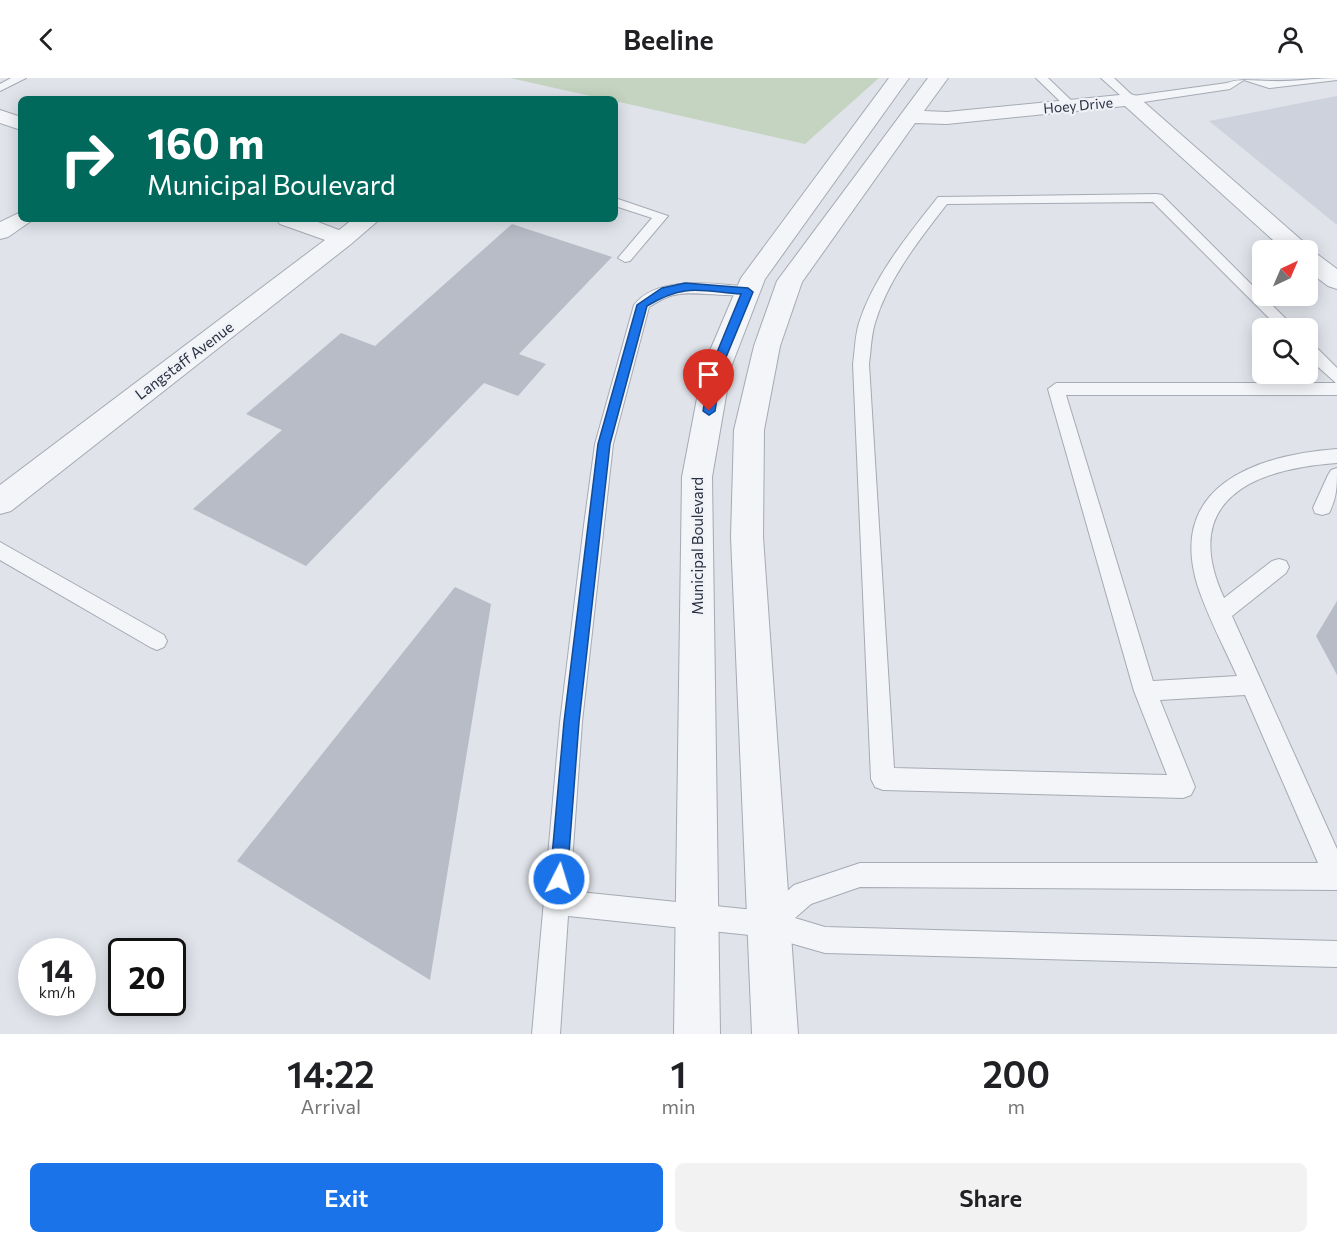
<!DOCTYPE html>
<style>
:root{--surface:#fff;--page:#f2f2f2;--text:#202124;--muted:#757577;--accent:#1a73e8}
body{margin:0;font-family:Commissioner,sans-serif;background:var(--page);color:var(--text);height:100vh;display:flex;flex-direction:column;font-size:22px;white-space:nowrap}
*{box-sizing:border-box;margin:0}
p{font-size:20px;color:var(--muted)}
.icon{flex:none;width:33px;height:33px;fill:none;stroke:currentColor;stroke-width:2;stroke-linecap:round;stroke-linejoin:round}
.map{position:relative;height:956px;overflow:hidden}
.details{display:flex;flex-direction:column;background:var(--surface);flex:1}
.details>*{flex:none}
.hud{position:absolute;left:18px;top:18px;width:600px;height:126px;border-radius:9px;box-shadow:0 3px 15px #0003;background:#00695c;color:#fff;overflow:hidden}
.needle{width:39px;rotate:44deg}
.tools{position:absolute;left:1252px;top:162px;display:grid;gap:12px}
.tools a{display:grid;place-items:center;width:66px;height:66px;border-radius:9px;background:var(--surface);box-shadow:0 3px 15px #0003;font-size:30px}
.speed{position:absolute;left:18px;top:860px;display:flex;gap:12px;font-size:30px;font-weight:700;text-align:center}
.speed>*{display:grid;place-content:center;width:78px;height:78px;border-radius:50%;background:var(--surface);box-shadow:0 3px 15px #0003;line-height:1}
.speed small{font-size:15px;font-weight:400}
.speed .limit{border:3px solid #111;border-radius:9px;background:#fff;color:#111}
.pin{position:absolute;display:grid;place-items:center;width:51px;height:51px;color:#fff;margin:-62px -26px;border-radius:50% 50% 50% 0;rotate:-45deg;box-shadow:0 0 6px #0007}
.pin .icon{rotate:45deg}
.me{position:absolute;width:66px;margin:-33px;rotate:5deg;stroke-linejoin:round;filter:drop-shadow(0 0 4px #0008)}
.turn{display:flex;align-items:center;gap:21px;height:126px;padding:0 30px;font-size:27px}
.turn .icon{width:78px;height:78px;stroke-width:2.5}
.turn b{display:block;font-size:42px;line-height:51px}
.eta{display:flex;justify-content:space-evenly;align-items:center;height:102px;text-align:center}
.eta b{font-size:36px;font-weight:600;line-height:42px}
.action{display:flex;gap:12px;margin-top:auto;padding:12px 30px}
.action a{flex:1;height:69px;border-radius:9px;background:var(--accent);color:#fff;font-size:24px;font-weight:600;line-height:69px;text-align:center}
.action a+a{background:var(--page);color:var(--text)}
header{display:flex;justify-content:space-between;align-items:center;height:78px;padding:0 30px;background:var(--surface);font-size:27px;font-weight:600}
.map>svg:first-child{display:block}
.built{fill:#ced2dc}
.green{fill:#c5d4c1}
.building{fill:#b7bcc7}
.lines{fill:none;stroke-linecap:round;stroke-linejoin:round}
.lane-casing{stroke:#a5aab4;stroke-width:2}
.street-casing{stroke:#a5aab4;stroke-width:2}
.lane{fill:#f3f5f8;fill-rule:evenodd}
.street{fill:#f3f5f8;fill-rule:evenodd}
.route{fill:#1a73e8;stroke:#114b97;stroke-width:1.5}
.labels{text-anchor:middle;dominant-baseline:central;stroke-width:4.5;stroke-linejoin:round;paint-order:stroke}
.far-street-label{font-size:14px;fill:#283042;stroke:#f0f2f7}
.street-label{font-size:15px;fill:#283042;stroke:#f0f2f7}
</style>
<header><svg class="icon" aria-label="back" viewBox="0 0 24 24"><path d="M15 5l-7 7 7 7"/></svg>Beeline<svg class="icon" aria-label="person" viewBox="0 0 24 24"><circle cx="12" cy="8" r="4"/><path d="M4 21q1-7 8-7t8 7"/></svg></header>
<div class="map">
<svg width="1337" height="956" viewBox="0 0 1337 956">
<rect width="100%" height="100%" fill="#e0e3ea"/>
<!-- built -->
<path class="built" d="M1337,18V147L1209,43Z"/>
<!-- green -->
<path class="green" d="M510,0H879L805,66L615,23V21H604Z"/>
<!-- building -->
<path class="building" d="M512,146L612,179L519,276L546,286L518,318L484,305L306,488L193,431L282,352L246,336L341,255L375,268Z
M455,509L491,526L430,902L237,783Z
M1337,523V597L1316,558Z"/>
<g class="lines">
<defs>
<path id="lane" d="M11,0H26L0,13V6Z
M1036,0H1048L1075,26V30H1067Z
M1101,0H1114L1133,18L1227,5C1240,0 1256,3 1271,3C1291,4 1316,0 1337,0V2L1269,10L1244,2L1230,11L1130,26Z
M1157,116L1162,117L1295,250H1279L1153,124L947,126C919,162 888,201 875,245C871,258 871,272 869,286L894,690L1167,697L1134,613L1048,311L1056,305H1336L1308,280V266L1314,267L1337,290V317H1066L1153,603L1237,598C1224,569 1208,539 1198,509C1166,408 1256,377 1337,371V385C1253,391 1179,422 1224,520L1272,483L1279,481L1286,483L1289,489L1286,495L1232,538L1337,771V812L860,809L811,826L795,840L825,849L1337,863V889L825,875L769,859L568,838L560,956H532L560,644L584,447L595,366L634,227C654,201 700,204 729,207C738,208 750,207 755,214C748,222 696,213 680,216C668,217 659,223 649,229L613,366L582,644L570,813L765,833L794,807L860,785H1318L1245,617L1160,622L1195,709L1191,717L1183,720L883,712L875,709L871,701L853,286C855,272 855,258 859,245C874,198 908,157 938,119Z
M615,120L668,138L630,183L625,184L618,180L652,140L615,128Z
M1337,390C1337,408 1337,420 1329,435L1322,437L1315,435L1313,430L1328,397L1331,392Z
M0,464L164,557L167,563L164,569L157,572L150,569L0,482Z"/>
<path id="street" d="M889,0H909L765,201L731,289L712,399L720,956H674L682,399L703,289L741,200Z
M928,0H948L924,33L947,34L1130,16L1137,18L1307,167L1309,174L1317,176L1337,191V211L1328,208L1308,193V172H1284L1125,28L947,46L915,45L802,204L780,268L764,352L763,459L798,956H752L731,459L734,352L754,268L777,203Z
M0,32L21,39V52L0,45Z
M21,134V141H34L8,159L0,161V144Z
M276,141H310L339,152L353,141H380L351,166L11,433L0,436V407L325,162L280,146Z"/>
</defs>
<!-- lane casing -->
<use href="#lane" class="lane-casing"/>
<!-- street casing -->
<use href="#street" class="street-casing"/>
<!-- lane -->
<use href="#lane" class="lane"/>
<!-- street -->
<use href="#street" class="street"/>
</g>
<!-- route -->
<path class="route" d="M685,205L748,210L753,214L722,289L715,333L709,337L703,333L711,289L741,216C700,213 685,205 647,228L610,366L579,644L567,801L565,807L559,810L552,807L550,801L564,644L598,366L637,227L662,210Z"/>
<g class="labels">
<!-- far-street labels -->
<g class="far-street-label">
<text transform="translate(1078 27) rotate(-5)">Hoey Drive</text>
</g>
<!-- street labels -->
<g class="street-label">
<text transform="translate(184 282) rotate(-37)">Langstaff Avenue</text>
<text transform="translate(697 468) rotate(-90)">Municipal Boulevard</text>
</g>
</g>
</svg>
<div class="tools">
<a><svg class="needle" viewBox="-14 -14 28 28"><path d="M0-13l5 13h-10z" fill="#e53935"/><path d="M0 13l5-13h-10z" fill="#757577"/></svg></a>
<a><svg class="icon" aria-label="search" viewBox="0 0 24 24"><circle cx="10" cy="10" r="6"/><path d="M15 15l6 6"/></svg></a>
</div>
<div class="speed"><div>14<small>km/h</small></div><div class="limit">20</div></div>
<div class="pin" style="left:709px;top:333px;background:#d93025"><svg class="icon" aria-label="arrive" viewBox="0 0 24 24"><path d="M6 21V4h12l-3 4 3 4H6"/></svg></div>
<svg class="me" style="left:559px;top:801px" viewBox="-20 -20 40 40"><circle r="17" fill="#1a73e8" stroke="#fff" stroke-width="3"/><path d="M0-11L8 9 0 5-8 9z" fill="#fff"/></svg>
<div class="hud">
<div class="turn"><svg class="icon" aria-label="right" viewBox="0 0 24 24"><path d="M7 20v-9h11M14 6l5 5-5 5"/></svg><div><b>160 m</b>Municipal Boulevard</div></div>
</div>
</div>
<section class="details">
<div class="eta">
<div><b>14:22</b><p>Arrival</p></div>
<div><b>1</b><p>min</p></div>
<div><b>200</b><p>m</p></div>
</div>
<div class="action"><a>Exit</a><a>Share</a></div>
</section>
